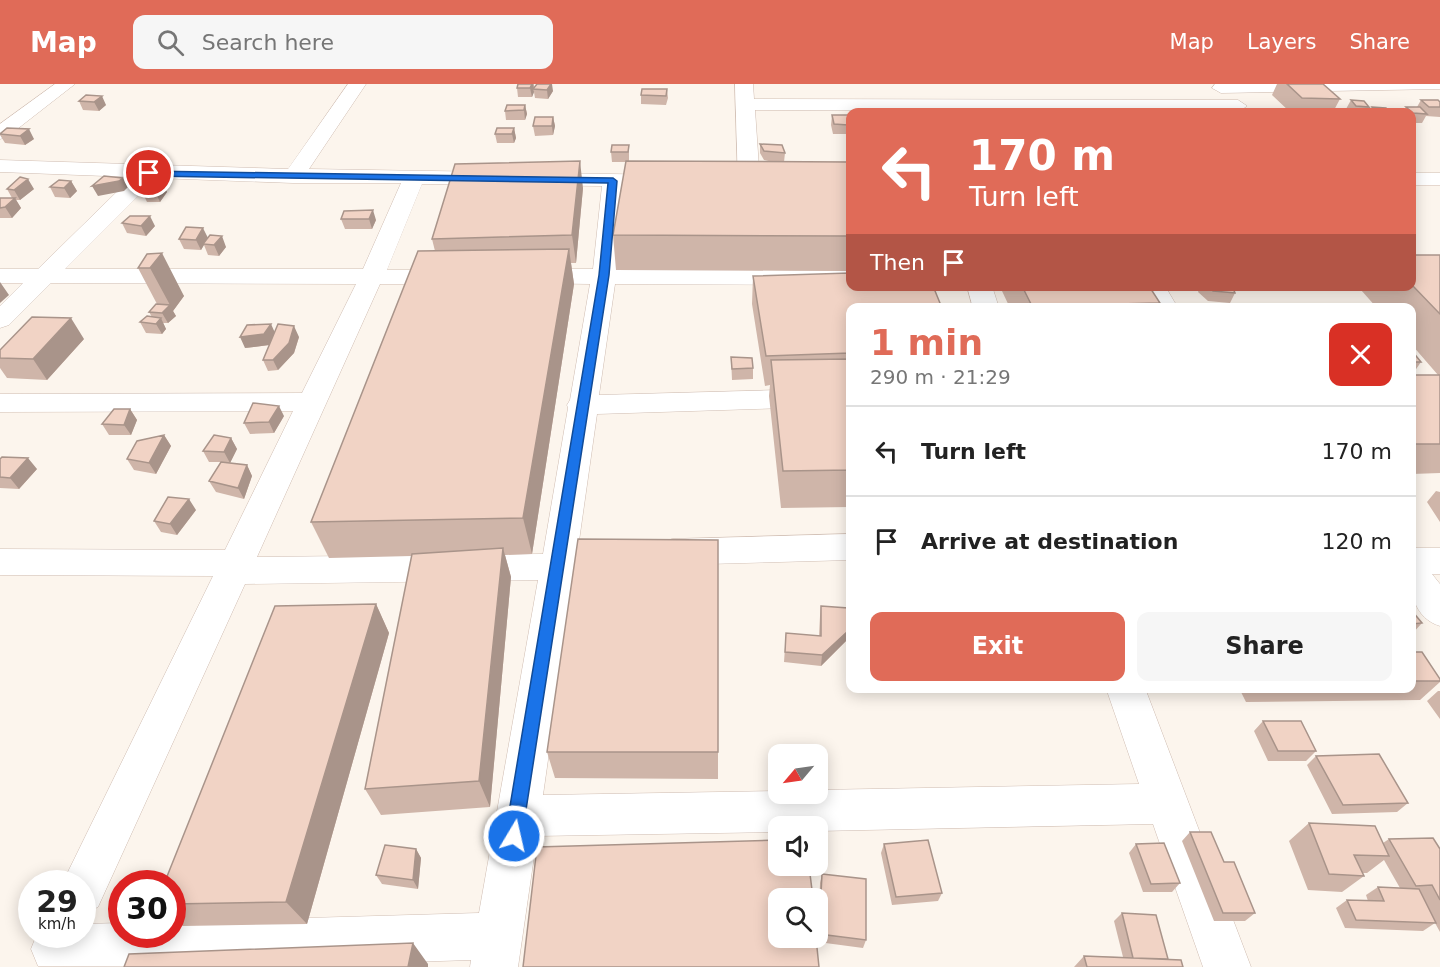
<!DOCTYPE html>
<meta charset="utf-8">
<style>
:root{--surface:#fff;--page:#f6f6f6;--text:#222;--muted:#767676;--line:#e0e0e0;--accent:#e06b58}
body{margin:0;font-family:"DejaVu Sans",sans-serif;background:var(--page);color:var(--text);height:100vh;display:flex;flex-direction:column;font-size:22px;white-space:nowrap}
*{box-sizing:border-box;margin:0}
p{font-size:20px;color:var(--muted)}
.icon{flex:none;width:33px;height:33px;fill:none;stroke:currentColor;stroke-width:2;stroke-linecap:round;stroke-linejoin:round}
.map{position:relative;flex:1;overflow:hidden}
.details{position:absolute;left:846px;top:219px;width:570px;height:390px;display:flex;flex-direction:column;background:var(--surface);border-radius:12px;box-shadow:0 3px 15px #0003}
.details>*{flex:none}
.banner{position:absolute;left:846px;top:24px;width:570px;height:183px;border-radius:12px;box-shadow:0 3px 15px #0003;background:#e06b58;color:#fff;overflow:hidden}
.needle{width:39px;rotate:241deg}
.buttons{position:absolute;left:768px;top:660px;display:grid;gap:12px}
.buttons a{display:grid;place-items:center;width:60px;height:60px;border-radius:12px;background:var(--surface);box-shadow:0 3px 15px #0003;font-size:30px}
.speed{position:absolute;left:18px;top:786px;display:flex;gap:12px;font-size:30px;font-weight:700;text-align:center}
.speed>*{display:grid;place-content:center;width:78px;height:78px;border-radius:50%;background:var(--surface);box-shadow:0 3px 15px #0003;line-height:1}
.speed small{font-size:15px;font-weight:400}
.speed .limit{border:9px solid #d22;background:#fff;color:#111}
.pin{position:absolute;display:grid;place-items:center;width:51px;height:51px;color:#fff;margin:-26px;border:3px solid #fff;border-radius:50%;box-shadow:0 2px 6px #0007}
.me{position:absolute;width:66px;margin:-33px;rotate:9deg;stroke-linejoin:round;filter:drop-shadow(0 0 4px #0008)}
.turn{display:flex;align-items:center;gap:21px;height:126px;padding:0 24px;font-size:27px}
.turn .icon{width:78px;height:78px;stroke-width:2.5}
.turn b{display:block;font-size:42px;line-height:51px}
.then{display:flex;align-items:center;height:57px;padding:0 24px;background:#0003;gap:12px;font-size:22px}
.round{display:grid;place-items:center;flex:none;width:63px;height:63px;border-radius:12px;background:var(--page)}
.overview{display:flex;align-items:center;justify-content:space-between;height:102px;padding:0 24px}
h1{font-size:36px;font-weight:700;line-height:45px;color:var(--accent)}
.cta{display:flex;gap:12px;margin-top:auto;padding:12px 24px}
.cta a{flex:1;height:69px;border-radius:12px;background:var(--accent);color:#fff;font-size:24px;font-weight:700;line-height:69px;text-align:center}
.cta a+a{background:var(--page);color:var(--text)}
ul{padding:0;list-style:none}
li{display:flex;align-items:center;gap:18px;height:90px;padding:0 24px;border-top:2px solid var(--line)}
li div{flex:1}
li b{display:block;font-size:22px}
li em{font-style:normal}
header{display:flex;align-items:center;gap:36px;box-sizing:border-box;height:84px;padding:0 30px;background:var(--accent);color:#fff}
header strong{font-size:28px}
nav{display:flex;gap:33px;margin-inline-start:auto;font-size:21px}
.search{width:420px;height:54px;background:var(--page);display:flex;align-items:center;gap:15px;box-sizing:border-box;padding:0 21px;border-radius:12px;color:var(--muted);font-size:22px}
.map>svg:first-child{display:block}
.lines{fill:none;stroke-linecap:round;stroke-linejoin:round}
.minor-casing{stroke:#cfbcb1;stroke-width:1}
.minor{fill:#fff;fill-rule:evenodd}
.wall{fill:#cfb5a9}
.shaded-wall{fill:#a9948a}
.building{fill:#f1d3c5;stroke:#a9948a;stroke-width:1.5}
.route{fill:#1a73e8;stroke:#114b97;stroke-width:1.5}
</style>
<header>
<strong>Map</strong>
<div class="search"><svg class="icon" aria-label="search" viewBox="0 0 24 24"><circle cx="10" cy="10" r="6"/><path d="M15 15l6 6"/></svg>Search here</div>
<nav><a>Map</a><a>Layers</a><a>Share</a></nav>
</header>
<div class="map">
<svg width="1440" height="883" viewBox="0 0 1440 883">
<rect width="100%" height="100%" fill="#fcf5ed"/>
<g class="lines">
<defs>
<path id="minor" d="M55,0H75L7,53L0,55V40Z
M348,0H366L309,85L669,91L676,93L680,97L676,101L623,103L617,185L850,187V201L615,200L599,311L850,304V322L597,330L543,711L778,707V710H818V706L1139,700L1106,604H1145L1251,883H1203L1153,740L818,747V742H778V748L537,752L518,883H470L471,876L251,883L38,882L31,865L37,850H82V840L122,839V850H172V838L479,829L538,496L245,500L98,823L82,830V800H62L213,492L0,491V465L225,466L293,327L0,328V310L302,309L356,200L51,199L9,241L0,244V222L23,199H0V185H38L132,93L0,88V76L288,85ZM156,94L293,99H401L363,185H65ZM422,100L602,102L593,185H528L519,187L516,192L519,197L528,199L590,200L570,316L567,321L568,324L543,470L257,473L380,200H453L462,198L465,193L462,188L453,186H387Z
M735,0H753L754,15L1238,16L1247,22L1238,28L755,26L760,98L756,102H742L738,98Z
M1215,0H1440V5L1221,9L1212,4Z
M1412,89H1440V101H1412Z
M967,202H992L999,224H973Z
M1140,202H1165L1178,224H1153Z
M850,450V476L672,481L660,477L655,468L660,459L672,455Z
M1412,464H1440V490H1432L1440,500V542C1407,532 1409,493 1412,464Z"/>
</defs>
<!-- minor casing -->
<use href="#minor" class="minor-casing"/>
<!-- minor -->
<use href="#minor" class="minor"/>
</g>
<!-- wall -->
<path class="wall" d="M518,0H534V4L537,0L553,7L548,15L535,14L534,8L532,13H518L517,4Z
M1277,0H1323L1340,15L1333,28H1290L1272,11Z
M667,5L668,14L666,21L641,20V11Z
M86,11L106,21L99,27L83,26L79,17Z
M1351,16L1369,23L1366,28H1349L1346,25Z
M1421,16L1440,18V33L1426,32L1422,39H1412V28H1403L1406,23H1417Z
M525,21L527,30L525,36H506L505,27Z
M1372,23L1389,28H1369Z
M832,31L848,41L847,50H833L831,41Z
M553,33L555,42L553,51L535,52L533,42Z
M7,44L34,55L25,61L5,59L0,51V49Z
M514,44L516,54L514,59H497L495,50Z
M760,60L785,69L784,78H850V187L616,186L613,151L626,78H612L611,68L629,61V77L773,78L764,76L760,69Z
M134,69L167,108L160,118H147L127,77Z
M71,97L77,107L70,114L55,113L50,103Z
M583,104L576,179H571L574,200L532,470L505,471L511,493L490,723L381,731L365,705L412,472L329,474L311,438L435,167L432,155Z
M7,105H34L20,116H16L21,124L12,134H0V114H12Z
M344,127L376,136L372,145H345L341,135Z
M122,139L155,142L146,152L127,149Z
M208,154L226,163L219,172L208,171L204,161L201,166L184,165L179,155Z
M147,170L184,212L173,227L176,232L168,239H163L166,245L162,250L146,249L140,238L152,233L149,228L157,220L138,184Z
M1412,171H1440V389L1412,390V267L1421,278L1412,291H1438L1412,261V224H1377L1361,206L1363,202H1412Z
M753,192L850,224V423L781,424L769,312L770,301L765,302L752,220Z
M1004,202H1149L1160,219L1158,224H1010L1002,207Z
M1200,202H1232L1235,209L1230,219L1208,217L1198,208Z
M274,248L299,253L294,269L278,286L268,287L263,276L269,261L245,264Z
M84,255L47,296L7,294L0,284V266Z
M731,273L753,284V295L732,296Z
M130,325L137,336L131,351H109L102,340Z
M284,332L274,349L250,350L244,339Z
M164,351L171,362L156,390L134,386L127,375Z
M231,354L237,365L230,379L247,381L252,392L244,415L216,408L209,397L221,378H209L203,367Z
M0,375L37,385L19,405L0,404Z
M1436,407L1440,408V438L1427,418Z
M196,426L177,451L161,448L154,437Z
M718,456V695L555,694L547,668Z
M376,520L389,549L307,840L183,842L172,834V800Z
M821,522L848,547L846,557L821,582L784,578L786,549L819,552L820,532Z
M1422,539L1412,550V540Z
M1412,568L1440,595V598L1420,616L1246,618L1239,604H1412Z
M1438,607H1440V635L1427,617Z
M1263,637L1316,667L1306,677H1268L1254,647Z
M1316,672L1408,719L1397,728L1332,730L1307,681Z
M1309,739L1383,759L1389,755L1440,765V848L1435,839L1423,847L1345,844L1336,824L1347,816L1368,817L1366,811L1378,803L1400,804L1384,776L1367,789H1362L1364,792L1342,808L1308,806L1289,757Z
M1190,748L1224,778L1255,829L1245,837H1214L1182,757Z
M884,760L942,809L938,817L892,821L881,769Z
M1136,760L1180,799L1172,808H1143L1129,769Z
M416,765L421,774L418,805L382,800L376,791Z
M822,790L866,856L863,864L818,858L820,799Z
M1122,829L1168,875L1183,883H1074L1084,872L1123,873L1114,837Z"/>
<!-- shaded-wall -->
<path class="shaded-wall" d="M532,0H533L534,5H533L534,8L532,13L530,4Z
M551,0H552L553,7L548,15L547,6Z
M102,12L106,21L99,27L94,18Z
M525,21L527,30L525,36L524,26Z
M553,33L555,42L553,51L552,42Z
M514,44L516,54L514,59L512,50Z
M29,45L34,55L25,61L20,52Z
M148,68L167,108L160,118L141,78Z
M580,77L583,104L576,179L572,151Z
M123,94L128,103L124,107L98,112L92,102Z
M28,95L34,105L20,116L14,106Z
M71,97L77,107L70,114L64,104Z
M15,114L21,124L12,134L5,123Z
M373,126L376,136L372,145L369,135Z
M150,132L155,142L146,152L141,142Z
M203,144L208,154L201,166L196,156Z
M222,152L226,163L219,172L214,161Z
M569,165L574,200L532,470L523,434Z
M162,169L184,212L173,227L176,232L168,239L162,229L170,221L150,184Z
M0,198L9,211L0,219Z
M71,234L84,255L47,296L33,275Z
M161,234L166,245L162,250L156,240Z
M271,240L276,251L269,261L245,264L240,253Z
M294,242L299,253L294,269L278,286L273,276Z
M279,322L284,332L274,349L269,338Z
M130,325L137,336L131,351L124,341Z
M164,351L171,362L156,390L149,379Z
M231,354L237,365L230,379L224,368Z
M28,374L37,385L19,405L10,394Z
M247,381L252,392L244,415L238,404Z
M189,415L196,426L177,451L170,440Z
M503,464L511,493L490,723L479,697Z
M376,520L389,549L307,840L286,818Z
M848,547L846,557L821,582L822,571Z
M416,765L421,774L418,805L413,796Z
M413,859L428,880V883H408Z"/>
<!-- building -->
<path class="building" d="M518,0H532L530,4H517Z
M537,0H551L547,6L533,5Z
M1287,0H1323L1340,15L1302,14Z
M642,5H667L666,12L641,11Z
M86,11L102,12L94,18L79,17Z
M1351,16L1364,17L1369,23L1356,22Z
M1421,16H1438L1440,18V23H1429Z
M507,21H525L524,26L505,27Z
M1372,23L1386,24L1389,28H1376Z
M1406,23H1420L1427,30L1413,29Z
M832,31H848V41L834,40Z
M535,33H553L552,42H533Z
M7,44L29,45L20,52L0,50Z
M497,44H514L512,50H495Z
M760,60L782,61L785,69L764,67Z
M612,61H629L628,68H611Z
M148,68L141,78L127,77L134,69Z
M580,77L572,151L432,155L455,80Z
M626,77L850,78V152L613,151Z
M104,92L123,94L119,97L92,102Z
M20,93L28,95L14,106L7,105Z
M59,96L71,97L64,104L50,103Z
M0,114H15L5,123L0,124Z
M373,126L369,135H341L344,127Z
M130,132H150L141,142L122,139Z
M186,143L203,144L196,156L179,155Z
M210,151L222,152L214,161L203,160Z
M569,165L523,434L311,438L418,167Z
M162,169L150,184H138L147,170Z
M1412,171H1440V230L1412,201Z
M850,189V202H933L942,224H850V269L766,272L753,192Z
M1022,202H1149L1160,219L1032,222Z
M1208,202H1232L1235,209L1213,207Z
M156,220L170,221L162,229L149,228Z
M147,232L161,234L156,240L140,238Z
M32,233L71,234L33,275L0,274V266Z
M271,240L264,250L240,253L247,241Z
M278,240L294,242L289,259L273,276H263Z
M1412,267L1421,278H1412Z
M731,273L752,274L753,284L732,285Z
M850,275V386L783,387L771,276Z
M1412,291H1440V360H1413L1412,359Z
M253,319L279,322L269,338L244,339Z
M114,325H130L124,341L102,340Z
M164,351L149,379L127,375L137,357Z
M214,351L231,354L224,368L203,367Z
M2,373L28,374L10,394L0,393V375Z
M221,378L247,381L238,404L209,397Z
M168,413L189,415L170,440L154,437Z
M578,455L718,456V668H547Z
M503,464L479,697L365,705L412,470Z
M376,520L286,818L172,820V800H164L275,522Z
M821,522L848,524V547L822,571L785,568L786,549L821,552Z
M1412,527L1422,539L1412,540Z
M1412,568H1422L1440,595V597H1412Z
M1263,637H1301L1316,667H1278Z
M1379,670L1408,719L1343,721L1316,672Z
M1309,739L1375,742L1389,772L1354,771L1364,792L1329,790Z
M1190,748H1211L1224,778H1234L1255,829H1223Z
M1433,754L1440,765V816L1432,801L1416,802L1389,755Z
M778,756V782H809L813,814H778V854H816L819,883H523L537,763Z
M928,756L942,809L896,813L884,760Z
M1164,759L1180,799L1151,800L1136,760Z
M385,761L416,765L413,796L376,791Z
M822,790L866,795V856L819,850Z
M1378,803L1419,805L1436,839L1356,836L1347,816L1384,817Z
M1122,829L1156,831L1168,875L1133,874Z
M413,859L408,883H124L129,870Z
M1084,872L1181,876L1183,883H1087Z"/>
<!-- route -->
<path class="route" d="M146,87L613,94L617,97L609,191L521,758L514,761L508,758L505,752L599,191L608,99L149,92Z"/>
</svg>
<div class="buttons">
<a><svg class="needle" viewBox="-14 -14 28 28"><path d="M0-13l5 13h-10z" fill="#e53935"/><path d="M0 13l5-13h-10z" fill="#767676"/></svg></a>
<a><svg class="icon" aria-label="sound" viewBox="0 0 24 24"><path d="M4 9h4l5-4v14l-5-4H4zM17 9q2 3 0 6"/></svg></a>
<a><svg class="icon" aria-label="search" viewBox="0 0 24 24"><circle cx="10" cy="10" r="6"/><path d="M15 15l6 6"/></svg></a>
</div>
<div class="speed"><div>29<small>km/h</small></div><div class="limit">30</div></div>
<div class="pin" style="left:149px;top:89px;background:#d93025"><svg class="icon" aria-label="arrive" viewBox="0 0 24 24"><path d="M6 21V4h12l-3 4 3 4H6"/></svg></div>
<svg class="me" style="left:514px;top:752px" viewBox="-20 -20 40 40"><circle r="17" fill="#1a73e8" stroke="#fff" stroke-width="3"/><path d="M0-11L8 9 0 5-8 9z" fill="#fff"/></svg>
<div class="banner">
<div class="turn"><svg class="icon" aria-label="left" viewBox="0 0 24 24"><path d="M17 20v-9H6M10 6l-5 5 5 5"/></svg><div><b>170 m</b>Turn left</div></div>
<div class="then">Then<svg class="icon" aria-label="arrive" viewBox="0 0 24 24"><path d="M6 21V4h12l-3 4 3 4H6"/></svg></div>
</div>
<section class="details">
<div class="overview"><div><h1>1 min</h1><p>290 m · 21:29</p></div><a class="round" style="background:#d93025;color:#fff"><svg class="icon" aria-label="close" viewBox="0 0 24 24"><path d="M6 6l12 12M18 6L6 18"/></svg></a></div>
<ul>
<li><svg class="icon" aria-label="left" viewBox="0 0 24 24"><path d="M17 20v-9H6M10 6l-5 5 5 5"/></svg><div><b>Turn left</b></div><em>170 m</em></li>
<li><svg class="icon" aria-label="arrive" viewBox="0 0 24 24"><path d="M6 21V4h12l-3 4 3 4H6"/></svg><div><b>Arrive at destination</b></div><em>120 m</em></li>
</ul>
<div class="cta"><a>Exit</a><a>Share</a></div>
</section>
</div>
